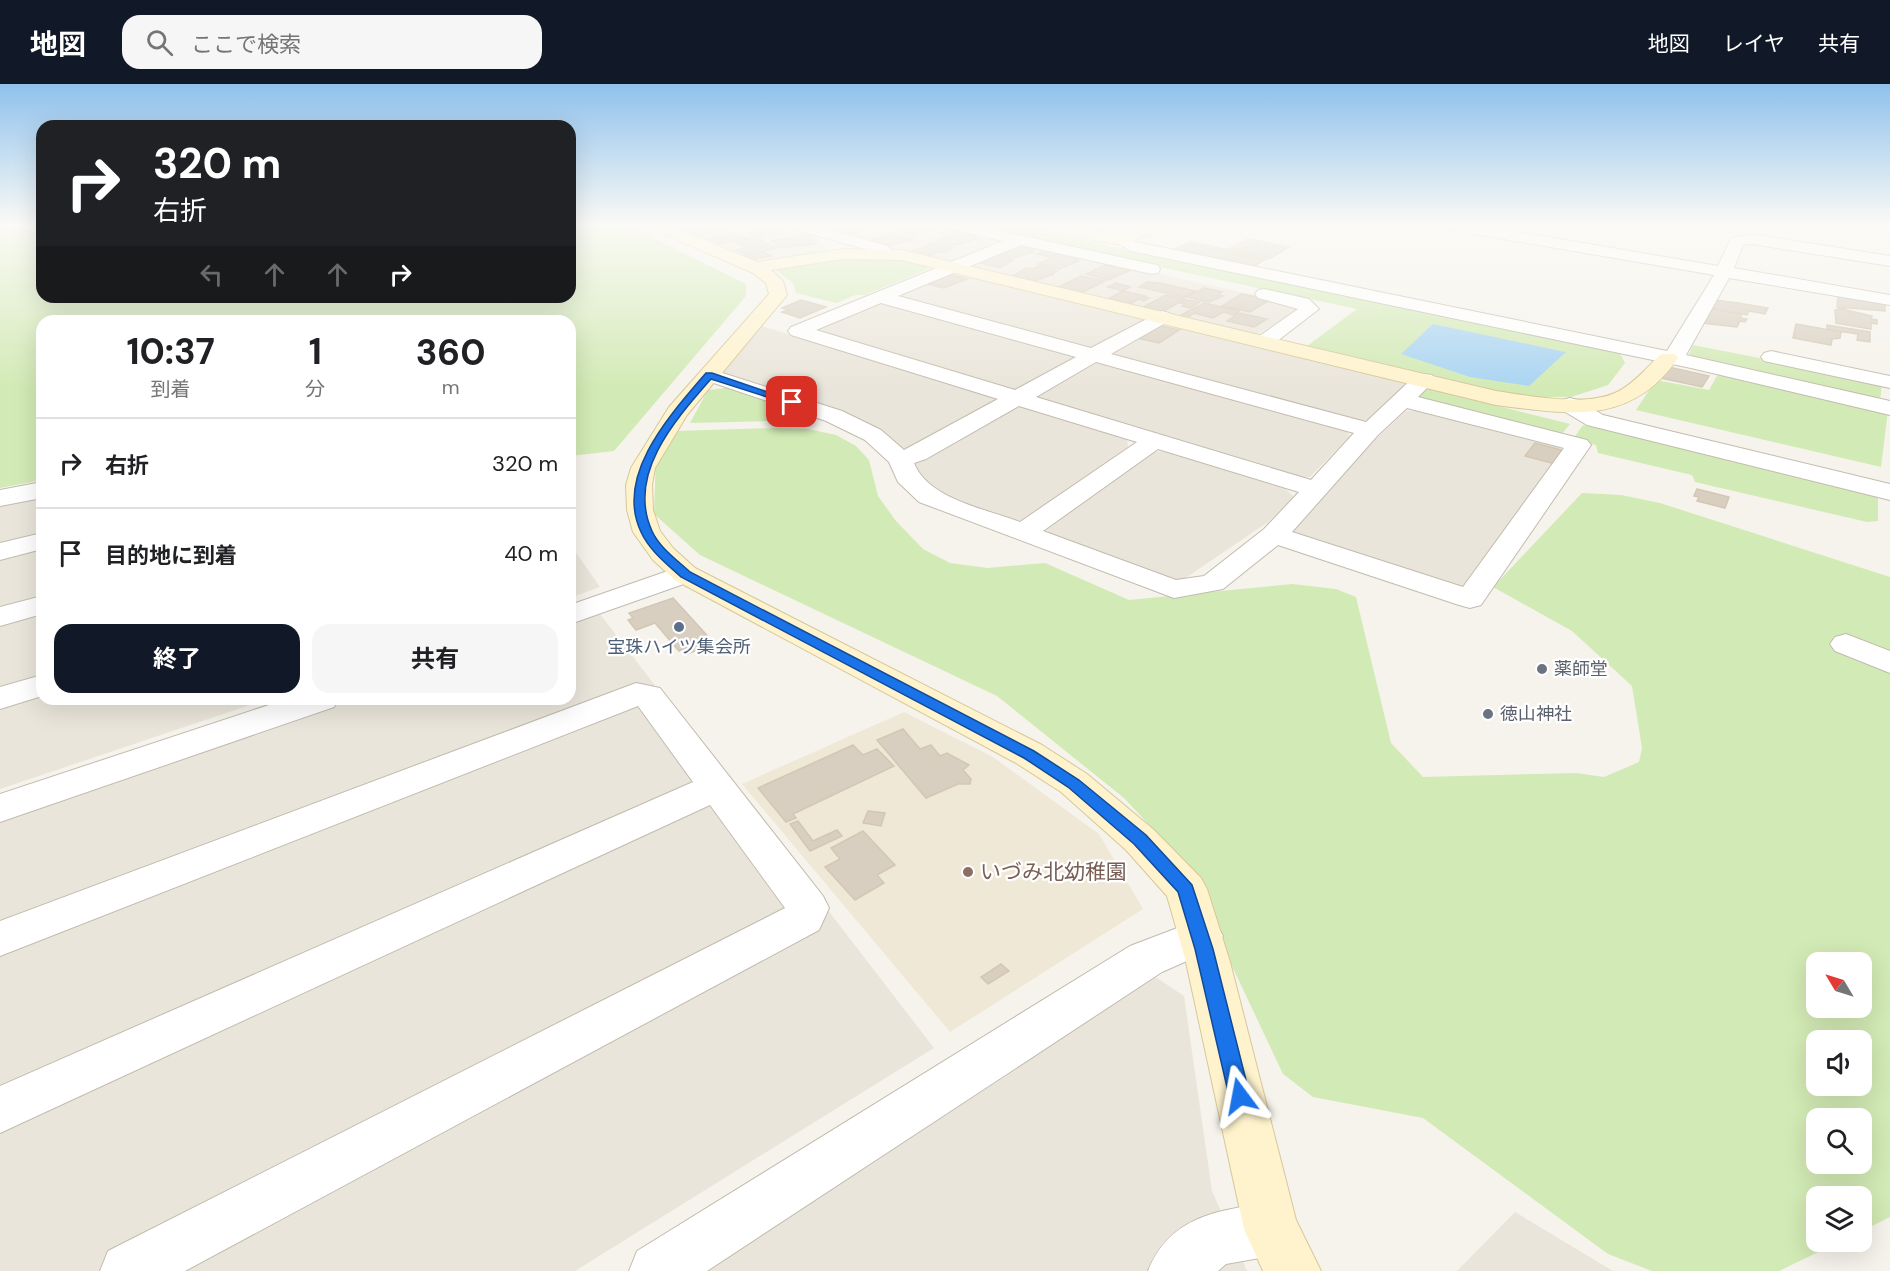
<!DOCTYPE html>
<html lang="ja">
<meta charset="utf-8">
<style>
:root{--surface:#fff;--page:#f6f6f6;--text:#202124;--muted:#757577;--line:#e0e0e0;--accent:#111827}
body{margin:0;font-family:"DM Sans","Noto Sans JP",sans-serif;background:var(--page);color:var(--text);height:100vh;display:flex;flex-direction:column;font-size:22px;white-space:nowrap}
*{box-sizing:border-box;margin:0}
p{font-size:20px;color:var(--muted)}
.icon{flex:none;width:33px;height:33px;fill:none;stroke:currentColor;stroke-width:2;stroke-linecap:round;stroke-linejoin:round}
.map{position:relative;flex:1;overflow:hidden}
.drawer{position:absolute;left:36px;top:231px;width:540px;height:390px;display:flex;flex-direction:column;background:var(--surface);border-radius:18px;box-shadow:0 6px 24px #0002}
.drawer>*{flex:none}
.top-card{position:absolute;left:36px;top:36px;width:540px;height:183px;border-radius:18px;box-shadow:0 6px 24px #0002;background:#202124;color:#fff;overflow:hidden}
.needle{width:39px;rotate:308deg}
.fabs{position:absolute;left:1806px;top:868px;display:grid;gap:12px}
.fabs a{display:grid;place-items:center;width:66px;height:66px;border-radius:12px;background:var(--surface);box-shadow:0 6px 24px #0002;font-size:30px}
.pin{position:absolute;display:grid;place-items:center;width:51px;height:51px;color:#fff;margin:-26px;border-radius:12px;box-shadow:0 3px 9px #0006}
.me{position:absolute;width:66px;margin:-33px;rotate:347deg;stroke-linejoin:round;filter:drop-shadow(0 0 4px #0008)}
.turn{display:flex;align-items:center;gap:21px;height:126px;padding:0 18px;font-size:27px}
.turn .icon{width:78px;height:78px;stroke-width:2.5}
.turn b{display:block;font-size:42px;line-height:51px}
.lanes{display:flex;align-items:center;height:57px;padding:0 18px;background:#0003;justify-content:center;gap:30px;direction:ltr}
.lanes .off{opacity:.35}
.eta{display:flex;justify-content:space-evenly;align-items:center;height:102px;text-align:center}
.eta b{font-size:36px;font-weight:700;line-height:42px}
.button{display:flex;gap:12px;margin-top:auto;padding:12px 18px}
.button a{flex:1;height:69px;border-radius:18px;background:var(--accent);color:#fff;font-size:24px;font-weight:700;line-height:69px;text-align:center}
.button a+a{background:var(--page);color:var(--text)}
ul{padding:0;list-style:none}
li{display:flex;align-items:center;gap:18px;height:90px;padding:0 18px;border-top:2px solid var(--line)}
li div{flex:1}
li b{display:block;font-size:22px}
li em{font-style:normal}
header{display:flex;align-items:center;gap:36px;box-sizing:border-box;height:84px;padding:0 30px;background:var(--accent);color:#fff}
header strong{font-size:28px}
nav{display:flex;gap:33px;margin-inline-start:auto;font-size:21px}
.search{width:420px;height:54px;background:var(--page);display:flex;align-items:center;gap:15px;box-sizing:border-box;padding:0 21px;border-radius:18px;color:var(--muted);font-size:22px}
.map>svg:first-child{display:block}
.residential{fill:#eae5da}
.education{fill:#efe8d6}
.green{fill:#d2eab5;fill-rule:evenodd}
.water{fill:#a9d4f2}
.building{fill:#d8cfc1;stroke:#d3c7b4;stroke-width:1.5}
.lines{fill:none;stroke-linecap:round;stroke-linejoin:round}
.street-casing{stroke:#c2bbae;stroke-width:2}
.secondary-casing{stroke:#d6c79b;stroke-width:2}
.street{fill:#fff;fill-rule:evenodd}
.secondary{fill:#fff3cd;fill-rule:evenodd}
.route{fill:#1a73e8;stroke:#114b97;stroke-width:1.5}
.service-dot{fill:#5c6f8a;stroke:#fff;stroke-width:2}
.worship-dot{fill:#6b7280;stroke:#fff;stroke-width:2}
.education-dot{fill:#8d6e63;stroke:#fff;stroke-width:2}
.labels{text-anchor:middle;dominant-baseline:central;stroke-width:4.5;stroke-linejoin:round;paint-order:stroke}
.service-label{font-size:18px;fill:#4e5e75;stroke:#fff}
.worship-label{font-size:18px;fill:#5b616d;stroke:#fff;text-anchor:start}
.near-education-label{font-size:21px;fill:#785e54;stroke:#fff;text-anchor:start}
</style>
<header>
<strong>地図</strong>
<div class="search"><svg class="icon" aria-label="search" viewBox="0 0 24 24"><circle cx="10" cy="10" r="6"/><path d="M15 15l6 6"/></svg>ここで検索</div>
<nav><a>地図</a><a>レイヤ</a><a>共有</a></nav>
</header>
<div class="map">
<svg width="1890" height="1187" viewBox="0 0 1890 1187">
<rect width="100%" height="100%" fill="#f6f3ec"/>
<!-- residential -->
<path class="residential" d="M708,140H779L815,149L828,168L754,177L685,148Z
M849,140H936L1002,154L1004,159L956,177L948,178L834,149L833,146Z
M1015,161H1026L1291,219L1297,223L1295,228L1260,249L1252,250L973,184L971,180Z
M947,189H958L1140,233L1143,238L1099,264H1081L895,211Z
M872,219H884L1072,270L1075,275L1023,306H1003L812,247Z
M1170,240L1400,296L1406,302L1372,336L1351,337L1112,271L1111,268L1157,241Z
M761,242L997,312L1002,316L913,364H898L722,289Z
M1102,279L1345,345L1350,352L1310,393L1287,394L1034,312L1088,280Z
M1013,323H1029L1127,354L1128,363L1024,436L1008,437L938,411L912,387L914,379Z
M1420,326L1554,360L1566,368L1466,507L1288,450L1357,373L1406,327Z
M1148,367L1165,368L1282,402L1294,413L1268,438L1184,495L1163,497L1050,454L1046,443Z
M42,409V615H268L0,705V418Z
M570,460L600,503L570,514Z
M600,530L934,964L575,1187H0V733L349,615H570V540Z
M1151,890L1184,912L1212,1107L1247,1187H688Z
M1515,1128L1613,1187H1457Z"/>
<!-- education -->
<path class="education" d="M904,628L993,673L1099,750L1143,825L950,948L742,700Z"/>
<!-- green -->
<path class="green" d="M570,140H625L746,200V212L614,367L570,372V237H42V396L0,404V147L30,146L42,151V213H570Z
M958,140H1003L1620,269L1625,279L1608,301L1571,313H1539L1485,308L1307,262L1357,225Z
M842,173L902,176L931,184L865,211H855L837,219L796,209L793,199L777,187L783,181Z
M1693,261L1882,298L1880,317L1687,275Z
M1719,288L1888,326L1881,383L1636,326L1656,296L1709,306Z
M734,303L794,324L773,337L690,339L708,306Z
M1422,303L1570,340L1561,351L1411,313Z
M1583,341L1878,411V437L1867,438L1695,398L1692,391L1598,369L1596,361L1573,355Z
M776,344L808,345L836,351L856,362L869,376L878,412L896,437L923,465L950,479L988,484L1045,479L1129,516L1292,500L1336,505L1356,513L1391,659L1423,693L1576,689L1604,693L1639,678L1642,664L1632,602L1572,547L1493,503L1582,409L1621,411L1660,419L1890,493V1133L1862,1147V1113H1816V1158H1839L1779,1187H1652L1608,1170L1423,1034L1313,1013L1283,990L1182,776L1124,714L997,612L700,471L654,430L656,372L676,347ZM1816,879H1862V924H1816ZM1816,957H1862V1002H1816ZM1816,1035H1862V1080H1816Z"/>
<!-- water -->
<path class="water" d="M1433,240L1565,268H1566L1529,302L1470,293L1401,270Z"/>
<!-- building -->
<path class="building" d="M851,140H856L871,143L850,151L836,147Z
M916,140H919L937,144L914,151L897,147Z
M714,141L725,146L698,152L687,147Z
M779,142L787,144L761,152L748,149L767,143Z
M734,149L748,154L720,160L708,155Z
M958,149L976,152L972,154L976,155L957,161L938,156Z
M891,150L914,155L889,162L870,157Z
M810,151L817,156L810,157L815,160L781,164L772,157Z
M758,153L763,157L744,162L735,158Z
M1248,155L1259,157L1239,167L1229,165Z
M1259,157L1289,163L1271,174L1239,167Z
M937,158L953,163L945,169L940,167L929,172L910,168Z
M1190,158L1269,174L1264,176L1186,160Z
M766,159L777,164L747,171L736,166Z
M1185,160L1264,176L1251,184L1171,167Z
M1015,161L1034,165L1029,167L1033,168L1014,174L995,170Z
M1047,166L1061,169L1050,173L1036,170Z
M763,168L772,172L755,175L746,172Z
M994,171L1013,176L1000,184L977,178Z
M1058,171L1079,175L1075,176L1079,177L1059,185L1038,180Z
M1105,181L1129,187L1108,196L1086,190Z
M1039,182L1057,187L1051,190H1054L1035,197L1013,192L1026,184L1033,185Z
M948,190L967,195L944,204L924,199Z
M1081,192L1105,197L1081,209L1059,203Z
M1147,198L1160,199L1195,207L1184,213L1139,203Z
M1116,199L1130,203L1123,207L1108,203Z
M1204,204L1222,208L1218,211L1223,212L1209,218L1187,213Z
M1123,207L1145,212L1143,213L1149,214L1144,217L1139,215L1130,220L1108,215Z
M1242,210L1260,214L1271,215L1250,228L1222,222Z
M1166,211L1185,215L1162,228L1143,223Z
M1838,212L1885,220V227L1837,223Z
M801,216L826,223L800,234L782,228L789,226L782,224Z
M1187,216L1200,218L1190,224L1182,222L1185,220L1181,219Z
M1714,216L1738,219L1768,224L1765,230L1749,227L1747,231L1708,224Z
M1204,219L1239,227L1234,231L1223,228L1213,234L1194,229L1187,234L1179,232Z
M1709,224L1742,230L1740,234L1747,235L1745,238L1740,237L1737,243L1702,239Z
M1838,224L1872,232L1871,235L1877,236V240L1871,239V245L1836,239L1835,226H1838Z
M1239,229L1267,235L1254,243L1227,237Z
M1796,240L1841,248L1840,254L1832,255L1831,261L1793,254Z
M1157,241L1179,246L1159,259L1137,254Z
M1827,241L1870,248V258L1857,256L1858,250L1832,246L1827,244Z
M1664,282L1709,292L1702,303L1656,293Z
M1535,359L1565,367L1555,380L1525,372Z
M1697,405L1729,413L1725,424L1697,417L1699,413L1694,412Z
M673,514L714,559L687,570L683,565L679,567L655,539L636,546L628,536L633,534L629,529Z
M903,645L920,665L931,661L940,672L947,669L969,681L963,686L971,695L970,700H958L926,714L877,656Z
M853,661L863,671L877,665L894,682L793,730L796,734L786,738L758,704Z
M868,727L885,729L881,742L863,739Z
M798,737L813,757L837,746L842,752L810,767L790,740Z
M863,747L895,781L877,791L884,799L855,816L825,783L840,775L831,764Z
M1001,880L1009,887L988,900L981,893Z"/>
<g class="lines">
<defs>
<path id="street" d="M673,140H700L697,143L667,151L659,146L662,143Z
M784,140H809L888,162L895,169L893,172L887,174L876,168L787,143Z
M938,140H967L1152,180L1158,181L1160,185L1158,189L1152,190L1021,161L898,212L1091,264L1162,227L1169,229L1171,233L1169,237L1111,270L1366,338L1416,291L1424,290L1432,291L1435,296L1418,313L1587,356L1591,361L1481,521L1470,524L1459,521L1278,461L1223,505L1174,514L919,418L898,398L889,378L865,356L826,337L702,295L698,291L702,287L709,285L716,287L842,327L881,346L904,366L998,315L791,251L788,247L791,243L1003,157L941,143ZM881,219L1076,273L1015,306L816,246ZM1096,278L1354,349L1311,396L1036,313ZM1019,322L1137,358L1020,438C986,425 928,415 914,379L926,375ZM1407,324L1564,364L1463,503L1292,448L1378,351ZM1158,365L1299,408L1264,445L1204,492L1176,496L1043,447Z
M1437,140H1472L1718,182L1731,154L1752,150L1890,172V182L1752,160L1743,161L1734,184L1890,211V221L1729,194L1686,271L1890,317V331L1691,284L1131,167L1113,156L1121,151L1136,158L1667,267L1714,191L1445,145Z
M1879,140H1890V146Z
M1264,205L1309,215L1319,225L1272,261H1258L1255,257L1258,253L1298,225L1258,214L1255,210L1258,206Z
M1771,267L1890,292V304L1764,277L1761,273L1764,269Z
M1570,314L1578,316L1603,331L1890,400V416L1587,341L1562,326L1559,321L1562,316Z
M42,398V414L0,422V406Z
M42,449V465L0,476V459Z
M685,481L695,484L699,490L695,496L570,540V521Z
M42,512V530L0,542V523Z
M1846,550L1890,567V589L1835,567L1830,560L1835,553Z
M42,591V612L0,625V603Z
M636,599L660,604L823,812L829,824L819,846L185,1187H100L108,1167L785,824L710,721L0,1049V1002L693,698L638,622L0,872V837Z
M287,615H339L334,623L0,738V710Z
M1201,835L1216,840L1223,852L1216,864L1162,888L707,1187H629L637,1167L1130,862Z
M1271,1118L1290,1126L1298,1145L1290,1164L1271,1172L1226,1180L1218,1187H1148C1171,1131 1218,1127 1271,1118Z"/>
<path id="secondary" d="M645,140H666L757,178L843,165L901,166L1496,307C1530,312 1588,324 1619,307C1636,298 1648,282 1661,270H1675L1678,274C1631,343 1568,330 1496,321L901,176L843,175L771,186L783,197L787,211L687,331L655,384L652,401L653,426L660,447L673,464L695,484L1042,661L1087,690L1154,746L1201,794L1207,805L1230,878L1296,1136L1321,1187H1263L1244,1145L1186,878L1167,812L1126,766L1061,708L1016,679L675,496L653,476L633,448L627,426L626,401L631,384L669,323L769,210L766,199L753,189L648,143Z
M1027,140H1060L1120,151L1150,140H1172L1169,143L1121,161L1035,145Z"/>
</defs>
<!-- street casing -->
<use href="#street" class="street-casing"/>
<!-- secondary casing -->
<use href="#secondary" class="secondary-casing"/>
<!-- street -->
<use href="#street" class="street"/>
<!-- secondary -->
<use href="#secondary" class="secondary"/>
</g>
<!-- sky -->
<linearGradient id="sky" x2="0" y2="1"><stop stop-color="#8fc1ec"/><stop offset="0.46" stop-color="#fbfaf6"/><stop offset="1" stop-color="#fbfaf6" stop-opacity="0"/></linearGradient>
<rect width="1890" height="306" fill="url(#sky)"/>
<!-- route -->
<path class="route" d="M706,289H712L797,318L789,320L711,295C676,335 626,390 652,447C659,463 677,476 690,488L1034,667L1079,696L1146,751L1192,801L1213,865L1250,1012L1247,1018L1240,1021L1232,1018L1229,1012L1195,865L1178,808L1134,760L1068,703L1024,674L681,493C667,480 649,466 641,448C614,391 671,330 706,289Z"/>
<!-- markers -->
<circle class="service-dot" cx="679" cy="543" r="6"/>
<g class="worship-dot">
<circle cx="1542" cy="585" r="6"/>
<circle cx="1488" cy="630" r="6"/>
</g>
<circle class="education-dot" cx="968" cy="788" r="6"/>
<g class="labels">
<!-- service labels -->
<g class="service-label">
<text x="679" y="563">宝珠ハイツ集会所</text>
</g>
<!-- worship labels -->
<g class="worship-label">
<text x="1554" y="585">薬師堂</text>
<text x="1500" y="630">徳山神社</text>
</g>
<!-- near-education labels -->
<g class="near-education-label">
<text x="980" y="788">いづみ北幼稚園</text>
</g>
</g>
</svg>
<div class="fabs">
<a><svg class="needle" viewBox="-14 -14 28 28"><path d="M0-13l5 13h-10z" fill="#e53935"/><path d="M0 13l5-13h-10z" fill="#757577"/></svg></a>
<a><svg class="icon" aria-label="sound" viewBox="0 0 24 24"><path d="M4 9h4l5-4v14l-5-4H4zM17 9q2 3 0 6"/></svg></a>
<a><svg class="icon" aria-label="search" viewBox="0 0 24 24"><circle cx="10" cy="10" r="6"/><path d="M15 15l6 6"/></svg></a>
<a><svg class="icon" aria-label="layers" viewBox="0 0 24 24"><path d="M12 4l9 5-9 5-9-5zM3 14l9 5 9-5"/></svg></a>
</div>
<div class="pin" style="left:792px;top:318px;background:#d93025"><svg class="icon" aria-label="arrive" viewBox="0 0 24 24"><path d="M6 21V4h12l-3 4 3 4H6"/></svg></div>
<svg class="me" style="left:1240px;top:1012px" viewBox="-20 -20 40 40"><path d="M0-17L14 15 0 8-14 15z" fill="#1a73e8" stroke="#fff" stroke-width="4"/></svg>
<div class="top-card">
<div class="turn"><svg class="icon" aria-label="right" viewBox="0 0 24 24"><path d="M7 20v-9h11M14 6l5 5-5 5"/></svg><div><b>320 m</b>右折</div></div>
<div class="lanes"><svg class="icon off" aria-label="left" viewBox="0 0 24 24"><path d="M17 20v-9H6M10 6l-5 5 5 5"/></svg><svg class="icon off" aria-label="ahead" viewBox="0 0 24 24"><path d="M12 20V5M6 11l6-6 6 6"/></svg><svg class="icon off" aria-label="ahead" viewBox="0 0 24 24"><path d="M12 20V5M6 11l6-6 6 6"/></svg><svg class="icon" aria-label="right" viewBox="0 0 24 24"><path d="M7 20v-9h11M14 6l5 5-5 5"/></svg></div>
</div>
<section class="drawer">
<div class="eta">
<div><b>10:37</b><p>到着</p></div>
<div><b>1</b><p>分</p></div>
<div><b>360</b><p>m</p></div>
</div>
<ul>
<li><svg class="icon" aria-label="right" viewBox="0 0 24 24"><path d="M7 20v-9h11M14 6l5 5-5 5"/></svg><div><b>右折</b></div><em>320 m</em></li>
<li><svg class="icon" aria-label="arrive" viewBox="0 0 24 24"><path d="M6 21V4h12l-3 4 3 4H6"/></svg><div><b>目的地に到着</b></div><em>40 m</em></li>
</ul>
<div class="button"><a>終了</a><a>共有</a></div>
</section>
</div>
